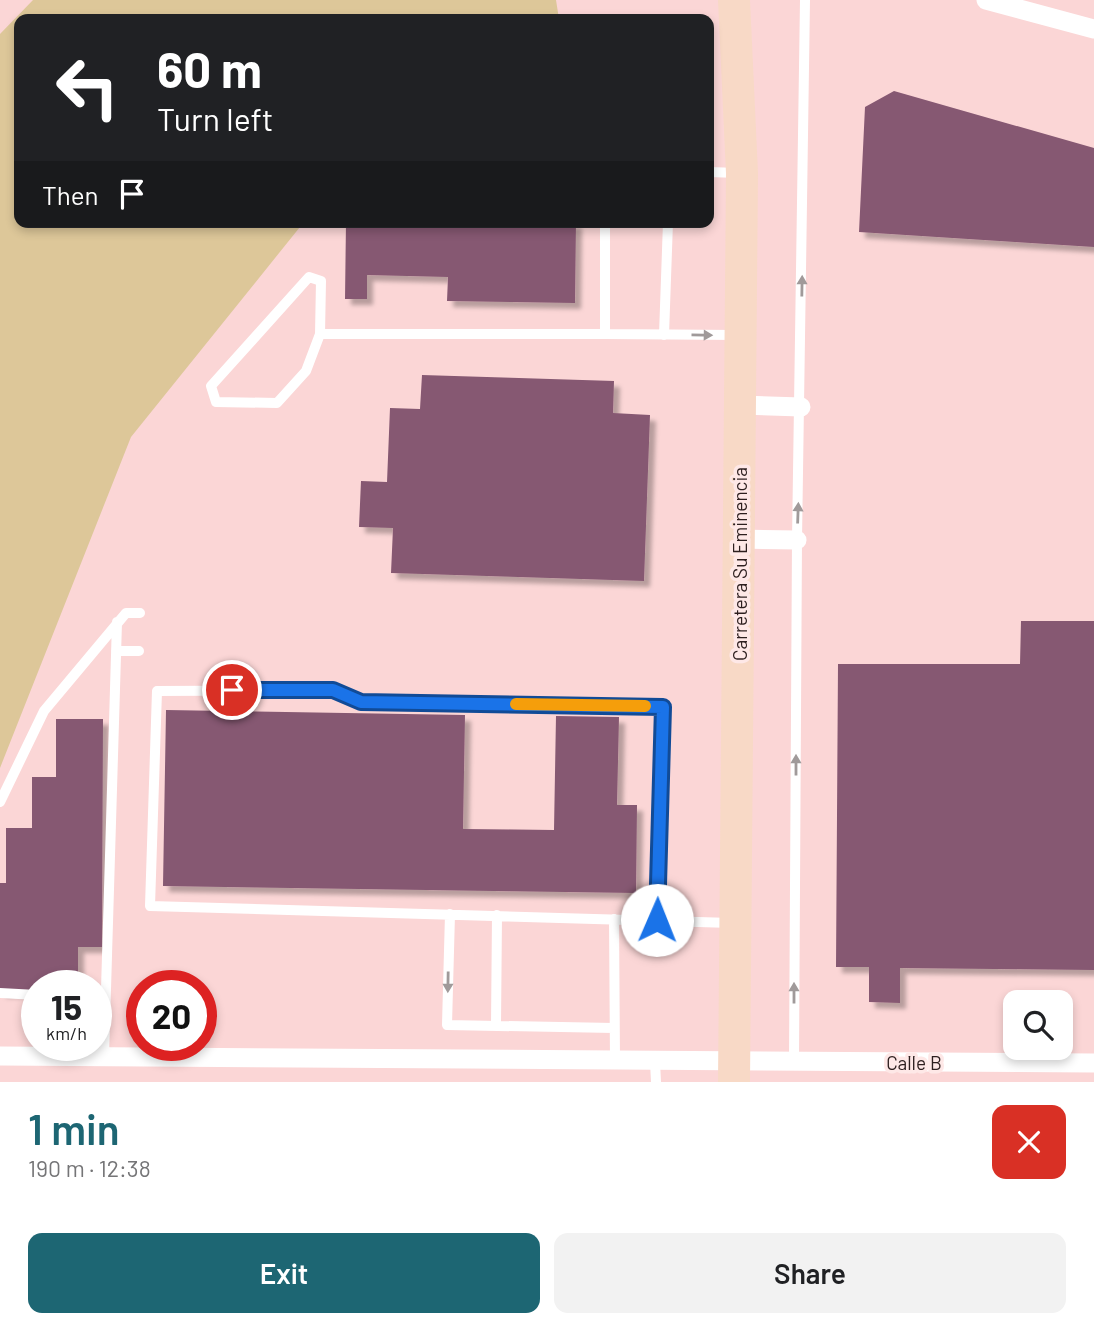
<!DOCTYPE html>
<meta charset="utf-8">
<style>
:root{--surface:#fff;--page:#f2f2f2;--text:#202124;--muted:#757577;--accent:#1d6673}
body{margin:0;font-family:Barlow,sans-serif;background:var(--page);color:var(--text);height:100vh;display:flex;flex-direction:column;font-size:26px;white-space:nowrap}
*{box-sizing:border-box;margin:0}
p{font-size:23px;color:var(--muted)}
.icon{flex:none;width:38px;height:38px;fill:none;stroke:currentColor;stroke-width:2;stroke-linecap:round;stroke-linejoin:round}
.map{position:relative;height:1082px;overflow:hidden}
.side{display:flex;flex-direction:column;background:var(--surface);flex:1}
.side>*{flex:none}
.hud{position:absolute;left:14px;top:14px;width:700px;height:214px;border-radius:14px;box-shadow:0 4px 10px #0003;background:#202124;color:#fff;overflow:hidden}
.buttons{position:absolute;left:1003px;top:990px;display:grid;gap:14px}
.buttons a{display:grid;place-items:center;width:70px;height:70px;border-radius:14px;background:var(--surface);box-shadow:0 4px 10px #0003;font-size:35px}
.speed{position:absolute;left:21px;top:970px;display:flex;gap:14px;font-size:35px;font-weight:700;text-align:center}
.speed>*{display:grid;place-content:center;width:91px;height:91px;border-radius:50%;background:var(--surface);box-shadow:0 4px 10px #0003;line-height:1}
.speed small{font-size:18px;font-weight:400}
.speed .limit{border:10px solid #d22;background:#fff;color:#111}
.pin{position:absolute;display:grid;place-items:center;width:60px;height:60px;color:#fff;margin:-30px;border:4px solid #fff;border-radius:50%;box-shadow:0 2px 7px #0007}
.me{position:absolute;width:77px;margin:-38px;rotate:1deg;stroke-linejoin:round;filter:drop-shadow(0 0 5px #0008)}
.turn{display:flex;align-items:center;gap:24px;height:147px;padding:0 28px;font-size:32px}
.turn .icon{width:91px;height:91px;stroke-width:2.5}
.turn b{display:block;font-size:49px;line-height:60px}
.then{display:flex;align-items:center;height:66px;padding:0 28px;background:#0003;gap:14px;font-size:26px}
.round{display:grid;place-items:center;flex:none;width:74px;height:74px;border-radius:14px;background:var(--page)}
.head{display:flex;align-items:center;justify-content:space-between;height:119px;padding:0 28px}
h1{font-size:42px;font-weight:600;line-height:52px;color:var(--accent)}
.primary-button{display:flex;gap:14px;margin-top:auto;padding:14px 28px}
.primary-button a{flex:1;height:80px;border-radius:14px;background:var(--accent);color:#fff;font-size:28px;font-weight:600;line-height:80px;text-align:center}
.primary-button a+a{background:var(--page);color:var(--text)}
.map>svg:first-child{display:block}
.green{fill:#ddc799}
.building{fill:#865872;filter:url(#shadow)}
.lines{fill:none;stroke-linecap:round;stroke-linejoin:round}
.service{stroke:#fff;stroke-width:10}
.minor{stroke:#fff;stroke-width:19}
.primary{stroke:#f8d9c6;stroke-width:32}
.oneway{fill:#a09a9a}
.route-casing{stroke:#114b97;stroke-width:18}
.route{stroke:#1a73e8;stroke-width:12}
.slow{stroke:#f59e0b;stroke-width:12}
.labels{text-anchor:middle;dominant-baseline:central;stroke-width:7;stroke-linejoin:round;paint-order:stroke}
.street-label{font-size:19px;fill:#2d1f1f;stroke:#fee8e7}
</style>
<div class="map">
<svg width="1094" height="1082" viewBox="0 0 1094 1082">
<defs>
<filter id="shadow"><feDropShadow dx="6" dy="6" stdDeviation="2" flood-color="#0004"/></filter>
</defs>
<rect width="100%" height="100%" fill="#fbd6d6"/>
<!-- green -->
<path class="green" d="M33,0H556L559,19H19V222H304L131,437L0,768V34Z"/>
<!-- building -->
<path class="building" d="M894,91L1094,148V247L859,232L865,107Z
M346,222H576L575,303L447,301L448,277L367,275V299H345Z
M422,375L614,381L613,413L650,415L644,581L391,573L393,528L359,527L361,481L387,482L390,408L420,409Z
M1021,621H1094V970L900,968V1003L869,1002V967H836L838,664H1020Z
M166,710L465,715L463,829L554,830L556,716L619,717L617,805H637L636,893L163,886Z
M56,719H103L102,947H78V985H37V992H0V883H6V828H32V777H56Z"/>
<g class="lines">
<!-- service -->
<path class="service" d="M709,172L738,173
M309,277L321,281L320,334L306,371L277,403L216,402L211,386Z
M320,334H605V222
M605,334L738,335
M664,335L668,222
M116,651H139
M0,802L44,711L126,613H140
M450,914L447,1025L614,1028
M614,919L615,1061
M657,920L663,707L361,702L333,690L157,691L150,906L732,923
M0,993L37,995
M496,1025L497,915
M104,1056L117,622
M794,1061L797,540L805,0
M655,1062L656,1082"/>
<!-- minor -->
<path class="minor" d="M986,0L1094,29
M740,405L801,407
M739,539L797,540
M0,1056L1094,1063"/>
<!-- primary -->
<path class="primary" d="M734,0L742,173L734,1082"/>
</g>
<!-- one-way arrows -->
<defs><path id="oneway-solid" d="M-6-.8H1V-3.2L6.5 0L1 3.2V.8H-6Z" transform="scale(1.75)"/></defs>
<g class="oneway">
<use href="#oneway-solid" transform="translate(802 286) rotate(-89)"/>
<use href="#oneway-solid" transform="translate(702 335) rotate(1)"/>
<use href="#oneway-solid" transform="translate(798 513) rotate(-88)"/>
<use href="#oneway-solid" transform="translate(796 765) rotate(-90)"/>
<use href="#oneway-solid" transform="translate(448 982) rotate(91)"/>
<use href="#oneway-solid" transform="translate(794 993) rotate(-90)"/>
</g>
<g class="lines">
<defs>
<path id="route" d="M232,690H333L361,702L663,707L657,920"/>
</defs>
<!-- route casing -->
<use href="#route" class="route-casing"/>
<!-- route -->
<use href="#route" class="route"/>
<!-- slow -->
<path class="slow" d="M516,704L645,706"/>
</g>
<g class="labels">
<!-- street labels -->
<g class="street-label">
<text transform="translate(739 564) rotate(-90)">Carretera Su Eminencia</text>
<text x="914" y="1062">Calle B</text>
</g>
</g>
</svg>
<div class="buttons">
<a><svg class="icon" aria-label="search" viewBox="0 0 24 24"><circle cx="10" cy="10" r="6"/><path d="M15 15l6 6"/></svg></a>
</div>
<div class="speed"><div>15<small>km/h</small></div><div class="limit">20</div></div>
<div class="pin" style="left:232px;top:690px;background:#d93025"><svg class="icon" aria-label="arrive" viewBox="0 0 24 24"><path d="M6 21V4h12l-3 4 3 4H6"/></svg></div>
<svg class="me" style="left:657px;top:920px" viewBox="-20 -20 40 40"><circle r="19" fill="#fff"/><path d="M0-13L10 11 0 6-10 11z" fill="#1a73e8"/></svg>
<div class="hud">
<div class="turn"><svg class="icon" aria-label="left" viewBox="0 0 24 24"><path d="M17 20v-9H6M10 6l-5 5 5 5"/></svg><div><b>60 m</b>Turn left</div></div>
<div class="then">Then<svg class="icon" aria-label="arrive" viewBox="0 0 24 24"><path d="M6 21V4h12l-3 4 3 4H6"/></svg></div>
</div>
</div>
<section class="side">
<div class="head"><div><h1>1 min</h1><p>190 m · 12:38</p></div><a class="round" style="background:#d93025;color:#fff"><svg class="icon" aria-label="close" viewBox="0 0 24 24"><path d="M6 6l12 12M18 6L6 18"/></svg></a></div>
<div class="primary-button"><a>Exit</a><a>Share</a></div>
</section>
